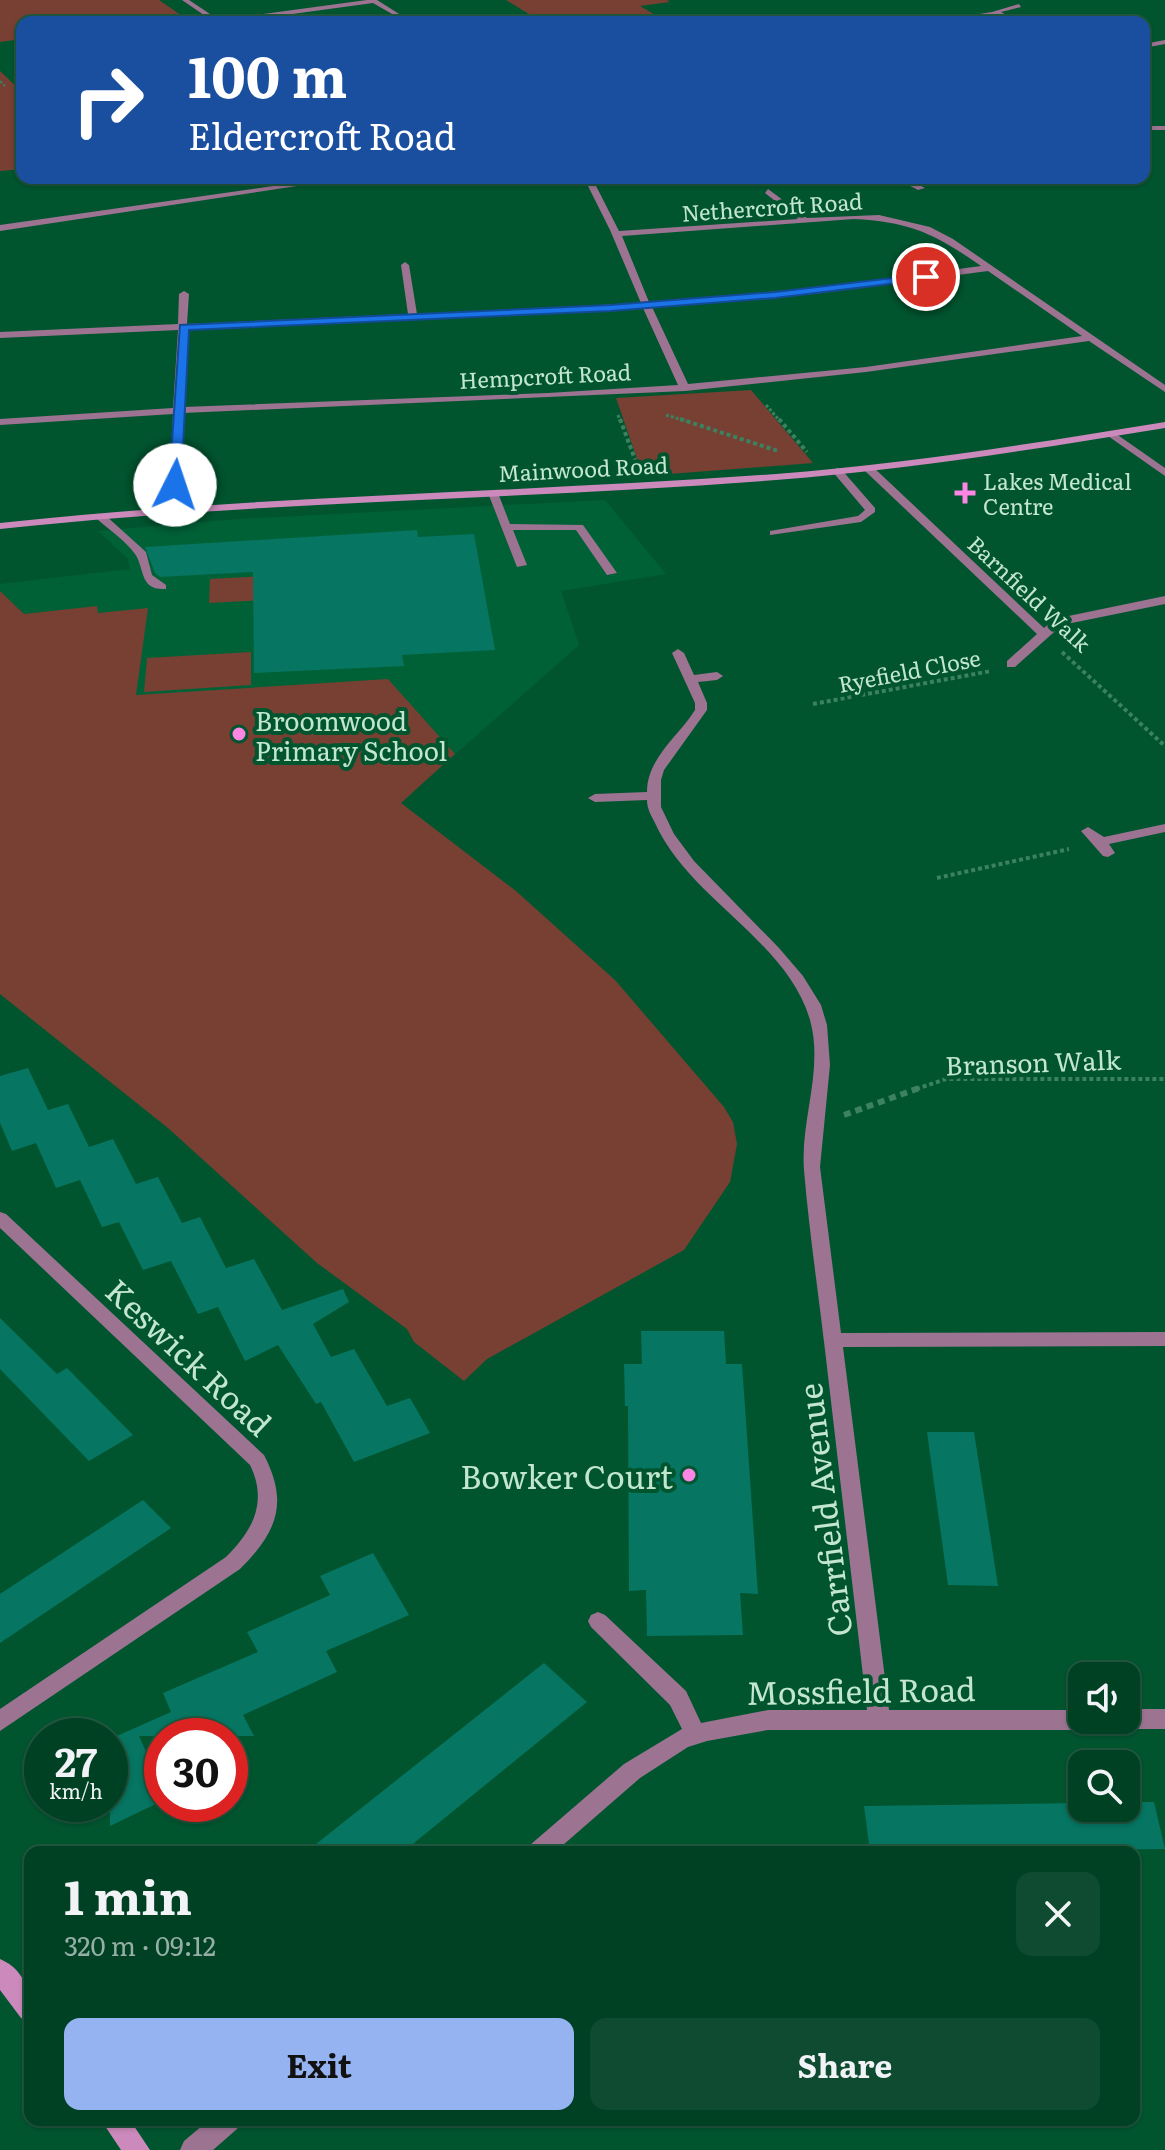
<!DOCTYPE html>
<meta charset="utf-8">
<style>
:root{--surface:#004023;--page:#0e4b30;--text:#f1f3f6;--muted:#95afa6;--line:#225941;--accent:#95b2f1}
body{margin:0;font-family:Literata,serif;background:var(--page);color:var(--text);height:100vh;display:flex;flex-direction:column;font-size:30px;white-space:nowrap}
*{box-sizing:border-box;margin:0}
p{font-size:26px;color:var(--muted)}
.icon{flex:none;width:44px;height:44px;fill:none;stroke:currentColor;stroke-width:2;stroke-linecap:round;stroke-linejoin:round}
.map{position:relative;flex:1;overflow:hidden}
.sheet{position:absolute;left:24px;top:1846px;width:1116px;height:280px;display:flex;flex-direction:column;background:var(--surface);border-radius:16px;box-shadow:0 2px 6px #0004,0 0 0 2px var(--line)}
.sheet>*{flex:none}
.banner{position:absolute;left:16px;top:16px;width:1134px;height:168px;border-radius:16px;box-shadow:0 2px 6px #0004,0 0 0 2px var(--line);background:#1a4fa0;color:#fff;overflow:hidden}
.fabs{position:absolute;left:1068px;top:1662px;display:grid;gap:16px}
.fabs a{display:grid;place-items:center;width:72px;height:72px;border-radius:16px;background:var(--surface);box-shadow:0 2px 6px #0004,0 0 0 2px var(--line);font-size:40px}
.speed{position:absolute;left:24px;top:1718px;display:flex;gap:16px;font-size:40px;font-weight:700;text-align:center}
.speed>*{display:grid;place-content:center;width:104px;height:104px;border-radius:50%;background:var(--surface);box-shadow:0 2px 6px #0004,0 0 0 2px var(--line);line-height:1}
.speed small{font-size:20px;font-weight:400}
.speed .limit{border:12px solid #d22;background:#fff;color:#111}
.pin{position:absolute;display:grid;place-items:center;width:68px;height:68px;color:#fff;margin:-34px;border:4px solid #fff;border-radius:50%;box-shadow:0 2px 8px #0007}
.me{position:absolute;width:88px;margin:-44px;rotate:4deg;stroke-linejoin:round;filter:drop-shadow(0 0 6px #0008)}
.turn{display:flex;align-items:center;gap:28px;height:168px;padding:0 40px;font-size:36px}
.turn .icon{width:104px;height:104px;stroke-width:2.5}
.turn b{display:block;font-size:56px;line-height:68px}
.round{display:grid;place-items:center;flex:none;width:84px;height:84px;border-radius:16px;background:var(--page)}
.head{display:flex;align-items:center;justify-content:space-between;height:136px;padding:0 40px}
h1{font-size:48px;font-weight:700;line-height:60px}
.cta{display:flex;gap:16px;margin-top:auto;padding:16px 40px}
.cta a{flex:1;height:92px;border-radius:16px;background:var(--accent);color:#111;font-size:32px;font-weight:700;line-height:92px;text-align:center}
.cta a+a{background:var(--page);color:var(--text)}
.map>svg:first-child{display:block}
.built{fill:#006136}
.green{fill:#774032}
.building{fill:#067561}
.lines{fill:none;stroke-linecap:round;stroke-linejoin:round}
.path-far3{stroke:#3c8160;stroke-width:2;stroke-dasharray:3 2;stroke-linecap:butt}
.path-far2{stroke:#3c8160;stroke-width:3;stroke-dasharray:3 2;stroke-linecap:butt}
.path-far1{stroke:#3c8160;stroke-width:4;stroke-dasharray:4 3;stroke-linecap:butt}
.path{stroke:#3c8160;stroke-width:6;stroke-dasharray:7 5;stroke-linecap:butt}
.lane{fill:#9d7392;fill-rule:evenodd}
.street{fill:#9d7392;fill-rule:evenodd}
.secondary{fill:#cc8abc;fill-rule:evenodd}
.route{fill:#1a73e8;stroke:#114b97;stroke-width:2}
.poi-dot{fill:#fc86e3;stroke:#00552f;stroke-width:3}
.labels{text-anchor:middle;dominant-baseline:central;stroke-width:8;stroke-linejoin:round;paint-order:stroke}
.far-street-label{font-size:22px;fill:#c3e6ce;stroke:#00552f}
.far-poi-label{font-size:22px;fill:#c3e6ce;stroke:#00552f;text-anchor:start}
.poi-label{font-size:26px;fill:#c3e6ce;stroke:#00552f;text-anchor:start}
.street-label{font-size:26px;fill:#c3e6ce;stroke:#00552f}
.near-street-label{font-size:32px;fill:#c3e6ce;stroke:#00552f}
.near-poi-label{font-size:32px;fill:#c3e6ce;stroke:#00552f;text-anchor:end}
</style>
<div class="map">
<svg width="1165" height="2150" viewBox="0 0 1165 2150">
<rect width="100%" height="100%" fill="#00552f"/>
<!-- built -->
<path class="built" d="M605,500L666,574L561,591L579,645L400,803L0,981L62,652L0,591V584L130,569L128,559L98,531L239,519Z"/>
<!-- green -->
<path class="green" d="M0,0H159L185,18L154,22H22V39L0,42Z
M506,0H667L670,2L640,6L667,22H542Z
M0,71L22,92V169L0,171Z
M751,390L813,463L643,476L616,398Z
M317,573L319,597L209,603L210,579Z
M0,591L24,614L97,606L98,613L148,608L136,695L388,679L455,754L401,803L516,891L615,980L724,1107L733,1122L737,1144L730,1182L684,1250L487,1359L464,1381L414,1342L407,1329L317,1263L168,1128L0,994Z
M251,652V685L144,692L147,658Z"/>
<!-- building -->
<path class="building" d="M417,530L418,537L474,534L495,650L402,655L404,666L254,673L253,572L160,577L155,573L145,547Z
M28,1068L48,1110L68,1104L89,1147L113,1139L136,1184L158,1177L182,1223L200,1217L226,1268L254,1259L282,1310L343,1289L349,1302L313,1324L331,1357L354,1349L387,1406L410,1398L430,1433L354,1462L321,1402L316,1404L278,1345L245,1361L218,1307L198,1314L171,1261L143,1270L119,1222L102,1227L80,1180L56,1188L36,1143L12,1151L0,1123V1076Z
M0,1318L57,1374L67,1368L133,1435L89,1461L0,1369Z
M641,1331H724L726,1364H742L758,1594L740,1593L743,1635L647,1636L646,1590L629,1591L628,1406H625L624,1364H642Z
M927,1432H974L998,1586L948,1585Z
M143,1500L171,1528L0,1643V1594Z
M373,1553L409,1615L326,1651L337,1672L243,1715L254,1736H139L162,1787V1801L110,1826V1739L171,1712L163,1693L258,1652L247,1632L330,1595L320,1576Z
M544,1663L587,1702L403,1852H306Z
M1126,1802H1154L1165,1849L870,1852L864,1806L1082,1803V1808H1126Z"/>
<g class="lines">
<!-- path-far3 -->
<path class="path-far3" d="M0,81L5,86"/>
<!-- path-far2 -->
<path class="path-far2" d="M766,405L780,421
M618,415L620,421
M666,415L686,421"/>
<!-- path-far1 -->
<path class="path-far1" d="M620,419L636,462
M680,419L778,451
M779,419L807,452
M1062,652L1165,746
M813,704L991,671
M937,878L1069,849
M916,1089L946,1079H1165"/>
<!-- path -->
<path class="path" d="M844,1115L922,1087"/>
<!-- lane -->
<path class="lane" d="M182,0H189L219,20L367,0H377L404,17L399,18L373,3L233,22H214Z
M1019,4L1021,7L1001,12L1019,22H1011L998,15L951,21L948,19L992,12Z
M837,468L841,469L875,508V512L861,522L770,535V531L858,516L865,510L832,471Z
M493,490L498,493L510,524L583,525L617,573L607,575L576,530H513L527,565L517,567L488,493Z
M96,514H104L146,552L152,575L166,585V589C139,591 145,568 135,554C126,541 108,529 96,518Z"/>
<!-- street -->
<path class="street" d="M1165,40V44L1144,48V44Z
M1144,126H1165V130H1144Z
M329,178H350L0,231V225Z
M584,178H592L619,231L798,219L765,193L768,189L807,218L879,215L930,227L953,239L1165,385V392L1089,341L866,372L685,391L183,413L178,510L173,513L168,510L173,414L0,425V419L173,408L178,330L0,338V332L178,324L179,294L184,291L189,294L187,324L408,314L401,265L405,262L409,265L417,314L641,303L610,230ZM854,219C911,222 935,234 981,266L814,288L649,302L622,236ZM988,271L1082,336L866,367L688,384L652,307L814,294ZM643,308L678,385L548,393L183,407L187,330Z
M895,178H906L925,188L918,190Z
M1112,431L1165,468V476L1108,436L1107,434Z
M864,466H872L1044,628L1054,619L1165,596V604L1062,625L1015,667H1007V661L1037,634L864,470Z
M678,649L684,653L694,675L717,672L723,676L717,680L698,682L707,703V710L664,770L661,780V807L674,834L694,861L779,948L803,976L821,1005L827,1025L830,1065L820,1167L841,1333L1165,1332V1346L843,1347L889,1710H1082V1720H1093L1090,1727L1082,1730H768L707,1741L688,1747L640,1778L555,1852H527L530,1845L624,1764L682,1729L670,1705L591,1627L588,1621L591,1615L598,1612L605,1615L686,1691L701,1723L768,1710H867C853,1590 839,1470 825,1350C818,1290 809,1230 804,1170C800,1120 824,1070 810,1020C787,940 689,899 655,823C651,815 647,809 647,800L595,802L588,798L595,794L647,792C647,758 678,737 695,710V703L672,653Z
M1165,824V832L1109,844L1115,853L1108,857L1103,856L1081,831L1088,827L1104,837Z
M0,1212L6,1214L264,1455C289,1503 277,1532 240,1569L0,1731V1709L226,1557C253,1530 268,1502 250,1465L0,1228Z
M1126,1709H1165V1729H1126L1118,1726L1116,1720H1126Z
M209,2120H241L237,2129L213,2150H180L184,2141Z"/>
<!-- secondary -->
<path class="secondary" d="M1165,422V428C1036,449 907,470 776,480C518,500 258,501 0,529V523C258,495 518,493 776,474C907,464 1036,443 1165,422Z
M0,1959C28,1971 30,1996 30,2022L21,2018L0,1990Z
M101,2120H130L150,2150H121Z"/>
</g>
<!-- route -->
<path class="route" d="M926,274H930V279L775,298L610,311L189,330L181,485L175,489L169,485L180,325L610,305L775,292Z"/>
<!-- markers -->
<g class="poi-dot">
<path d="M961 481h8v8h8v8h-8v8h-8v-8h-8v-8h8z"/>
<circle cx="239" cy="734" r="8"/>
<circle cx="689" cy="1475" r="8"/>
</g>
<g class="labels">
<!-- far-street labels -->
<g class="far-street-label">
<text transform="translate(772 206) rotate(-4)">Nethercroft Road</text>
<text transform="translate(545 375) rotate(-3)">Hempcroft Road</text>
<text transform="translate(583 468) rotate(-3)">Mainwood Road</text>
<text transform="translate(1030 593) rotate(43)">Barnfield Walk</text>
<text transform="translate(909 670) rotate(-11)">Ryefield Close</text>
</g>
<!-- far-poi labels -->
<g class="far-poi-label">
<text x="983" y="480">Lakes Medical<tspan x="983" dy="25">Centre</tspan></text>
</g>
<!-- poi labels -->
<g class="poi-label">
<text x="255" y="719">Broomwood<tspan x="255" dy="30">Primary School</tspan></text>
</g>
<!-- street labels -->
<g class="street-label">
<text transform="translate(1033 1061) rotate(-2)">Branson Walk</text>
</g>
<!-- near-street labels -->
<g class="near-street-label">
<text transform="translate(190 1356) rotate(43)">Keswick Road</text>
<text transform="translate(823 1510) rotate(-97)">Carrfield Avenue</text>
<text transform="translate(861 1689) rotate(-1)">Mossfield Road</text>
</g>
<!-- near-poi labels -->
<g class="near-poi-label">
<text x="673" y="1475">Bowker Court</text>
</g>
</g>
</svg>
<div class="fabs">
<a><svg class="icon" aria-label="sound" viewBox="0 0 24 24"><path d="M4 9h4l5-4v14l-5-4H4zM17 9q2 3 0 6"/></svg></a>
<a><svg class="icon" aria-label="search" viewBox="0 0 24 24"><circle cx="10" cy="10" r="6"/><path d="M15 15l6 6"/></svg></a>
</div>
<div class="speed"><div>27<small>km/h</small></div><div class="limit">30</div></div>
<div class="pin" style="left:926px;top:277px;background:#d93025"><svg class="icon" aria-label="arrive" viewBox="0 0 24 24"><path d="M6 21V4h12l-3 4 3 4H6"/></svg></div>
<svg class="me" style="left:175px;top:485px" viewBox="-20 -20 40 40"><circle r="19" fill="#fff"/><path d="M0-13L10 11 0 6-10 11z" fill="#1a73e8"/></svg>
<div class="banner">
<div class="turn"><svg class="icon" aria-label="right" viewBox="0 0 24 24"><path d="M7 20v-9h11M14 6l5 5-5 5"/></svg><div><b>100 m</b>Eldercroft Road</div></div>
</div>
<section class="sheet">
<div class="head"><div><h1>1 min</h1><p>320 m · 09:12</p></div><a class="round"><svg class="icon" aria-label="close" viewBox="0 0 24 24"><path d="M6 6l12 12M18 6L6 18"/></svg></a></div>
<div class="cta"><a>Exit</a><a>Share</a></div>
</section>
</div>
